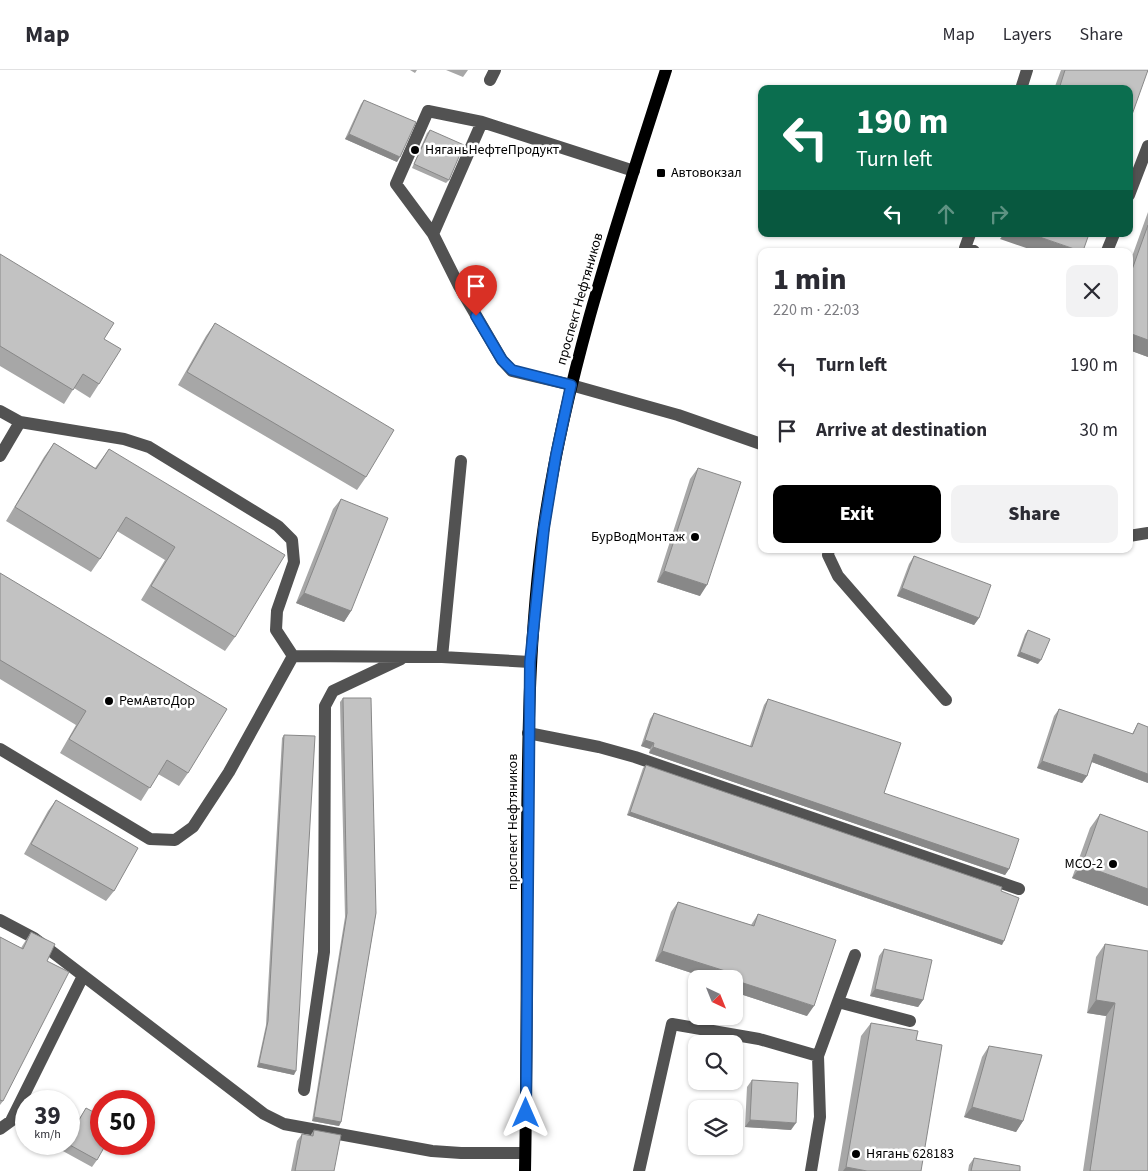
<!DOCTYPE html>
<meta charset="utf-8">
<style>
:root{--surface:#fff;--page:#f2f2f3;--text:#2b2b33;--muted:#7c7c81;--line:#e1e1e2;--accent:#000}
body{margin:0;font-family:"Source Sans 3",sans-serif;background:var(--page);color:var(--text);height:100vh;display:flex;flex-direction:column;font-size:19px;white-space:nowrap}
*{box-sizing:border-box;margin:0}
p{font-size:16px;color:var(--muted)}
.icon{flex:none;width:28px;height:28px;fill:none;stroke:currentColor;stroke-width:2;stroke-linecap:round;stroke-linejoin:round}
.map{position:relative;flex:1;overflow:hidden}
.drawer{position:absolute;left:758px;top:178px;width:375px;height:305px;display:flex;flex-direction:column;background:var(--surface);border-radius:10px;box-shadow:0 1px 4px #0004}
.drawer>*{flex:none}
.guide{position:absolute;left:758px;top:15px;width:375px;height:152px;border-radius:10px;box-shadow:0 1px 4px #0004;background:#0b6e4f;color:#fff;overflow:hidden}
.needle{width:32px;rotate:137deg}
.controls{position:absolute;left:688px;top:900px;display:grid;gap:10px}
.controls a{display:grid;place-items:center;width:55px;height:55px;border-radius:10px;background:var(--surface);box-shadow:0 1px 4px #0004;font-size:25px}
.speed{position:absolute;left:15px;top:1020px;display:flex;gap:10px;font-size:25px;font-weight:700;text-align:center}
.speed>*{display:grid;place-content:center;width:65px;height:65px;border-radius:50%;background:var(--surface);box-shadow:0 1px 4px #0004;line-height:1}
.speed small{font-size:12px;font-weight:400}
.speed .limit{border:8px solid #d22;background:#fff;color:#111}
.pin{position:absolute;display:grid;place-items:center;width:42px;height:42px;color:#fff;margin:-51px -21px;border-radius:50% 50% 50% 0;rotate:-45deg;box-shadow:0 0 5px #0007}
.pin .icon{rotate:45deg}
.me{position:absolute;width:55px;margin:-28px;rotate:0deg;stroke-linejoin:round;filter:drop-shadow(0 0 4px #0008)}
.turn{display:flex;align-items:center;gap:18px;height:105px;padding:0 15px;font-size:22px}
.turn .icon{width:65px;height:65px;stroke-width:2.5}
.turn b{display:block;font-size:35px;line-height:42px}
.lanes{display:flex;align-items:center;height:48px;padding:0 15px;background:#0003;justify-content:center;gap:25px;direction:ltr}
.lanes .off{opacity:.35}
.round{display:grid;place-items:center;flex:none;width:52px;height:52px;border-radius:10px;background:var(--page)}
.head{display:flex;align-items:center;justify-content:space-between;height:85px;padding:0 15px}
h1{font-size:30px;font-weight:800;line-height:38px}
.button{display:flex;gap:10px;margin-top:auto;padding:10px 15px}
.button a{flex:1;height:58px;border-radius:10px;background:var(--accent);color:#fff;font-size:20px;font-weight:800;line-height:58px;text-align:center}
.button a+a{background:var(--page);color:var(--text)}
ul{padding:0;list-style:none}
li{display:flex;align-items:center;gap:15px;height:65px;padding:0 15px}
li div{flex:1}
li b{display:block;font-size:19px}
li em{font-style:normal}
header{display:flex;align-items:center;gap:30px;box-sizing:border-box;height:70px;padding:0 25px;background:var(--surface);border-bottom:1px solid var(--line)}
header strong{font-size:24px}
nav{display:flex;gap:28px;margin-inline-start:auto;font-size:18px}
.map>svg:first-child{display:block}
.lines{fill:none;stroke-linecap:round;stroke-linejoin:round}
.minor{stroke:#525252;stroke-width:12}
.major{stroke:#000;stroke-width:12}
.wall{fill:#a7a7a7}
.shaded-wall{fill:#888}
.building{fill:#c2c2c2;stroke:#888}
.route-casing{stroke:#114b97;stroke-width:12}
.route{stroke:#1a73e8;stroke-width:9}
.poi-dot{fill:#000;stroke:#fff;stroke-width:2}
.labels{text-anchor:middle;dominant-baseline:central;stroke-width:5;stroke-linejoin:round;paint-order:stroke}
.poi-label{font-size:14px;fill:#000;stroke:#fff;text-anchor:start}
.street-label{font-size:14px;fill:#000;stroke:#fff}
</style>
<header>
<strong>Map</strong>
<nav><a>Map</a><a>Layers</a><a>Share</a></nav>
</header>
<div class="map">
<svg width="1148" height="1101" viewBox="0 0 1148 1101">
<rect width="100%" height="100%" fill="#fff"/>
<g class="lines">
<!-- minor -->
<path class="minor" d="M490,10L495,0
M1021,19L1027,0
M634,101L482,52L433,164L459,216L502,290L512,301L571,315L678,345L761,374
M1129,125L1148,76
M433,164L396,114L428,41L482,52
M970,164L965,178L974,181
M1107,181L1114,164
M0,341L20,352L124,369L149,377L278,456L292,470L294,492L277,541L276,560L293,586L442,587L530,592
M0,386L20,352
M1129,466L1148,463
M829,479L828,485L838,506L946,630
M442,587L461,391
M528,663L599,677L635,687L1019,819
M0,679L150,769L175,770L193,757L229,702L293,586
M0,850L34,868L264,1044L284,1054L432,1081L461,1083H525
M838,932L910,951
M304,1020L324,882L325,636L333,621L401,589
M0,1059L11,1051L83,906
M639,1101L672,954L759,969L818,986
M811,1101L820,1047L818,986L855,885"/>
<!-- major -->
<path class="major" d="M525,1101C527,990 527,880 527,769C528,664 529,560 544,455C567,299 618,150 666,0"/>
</g>
<!-- wall -->
<path class="wall" d="M410,0H417L415,3Z
M446,0H468L463,7Z
M1061,0H1148L1129,19H1054Z
M364,30L397,92L345,69L361,34Z
M430,60L449,110L446,113L412,98L427,63Z
M1148,142V287L1129,280V195Z
M0,184L104,269L99,314L90,328L74,318L64,334L0,296Z
M215,253L366,407L357,420L178,315L206,266Z
M54,373L95,398L109,379L235,567L225,581L141,530L165,490L117,461L100,489L91,502L6,451L44,387Z
M698,398L700,526L657,512L690,409Z
M341,429L351,541L344,552L296,533L333,439Z
M914,486L979,548L974,555L897,526L909,494Z
M0,503L188,703L179,716L158,704L141,731L60,683L76,655L0,609Z
M1028,560L1038,594L1017,586L1025,564Z
M343,628L376,843L341,1052L339,1056L312,1051L345,847L340,632Z
M768,629L884,723L1009,799L1005,805L649,683L650,679L641,676L650,649L654,643L750,676L764,635Z
M1059,639L1132,664L1138,653L1148,713L1092,692L1087,706L1082,713L1037,698L1054,646Z
M284,665L294,1005L257,997L266,955L282,668Z
M646,695L1001,821L1002,875L627,745L643,698Z
M56,730L114,821L106,831L24,784L48,741Z
M1100,744L1148,762V836L1072,808L1090,758Z
M678,832L751,855L758,844L807,946L734,922V909H710L655,891L671,842Z
M31,862L3,1031L0,1035V867L21,878Z
M1105,874L1148,1101H1083L1106,946L1087,943L1096,887Z
M884,879L923,930L918,937L870,926L879,886Z
M871,953L916,970L921,1101H838L861,966Z
M989,976L1023,1051L1016,1062L964,1047L982,987Z
M752,1010L791,1060L745,1057L747,1017Z
M86,1038L97,1090L92,1097L61,1080L64,1074H69V1065Z
M314,1060L334,1101H291L297,1071L302,1064L310,1066Z
M974,1088L1020,1101H968L969,1095Z"/>
<!-- shaded-wall -->
<path class="shaded-wall" d="M349,64L400,87L397,92L345,69Z
M1004,164H1031L1080,181H1035L1000,169Z
M1129,263L1148,270V287L1129,280Z
M664,501L707,515L700,526L657,512Z
M902,518L979,548L974,555L897,526Z
M304,523L351,541L344,552L296,533Z
M1020,582L1041,590L1038,594L1017,586Z
M645,670L654,673L650,679L641,676Z
M653,677L1009,799L1005,805L649,683Z
M1094,684L1148,704V713L1089,691Z
M1042,691L1087,706L1082,713L1037,698Z
M630,742L1004,871L1002,875L627,745Z
M1082,795L1148,819V836L1072,808Z
M662,881L738,905L734,912V909H710L655,891Z
M737,911L814,936L807,946L734,922V915Z
M875,919L923,930L918,937L870,926Z
M1096,930L1115,933L1106,946L1087,943Z
M259,993L296,1001L294,1005L257,997Z
M972,1037L1023,1051L1016,1062L964,1047Z
M314,1047L341,1052L339,1056L312,1051Z
M750,1050L796,1053L791,1060L745,1057Z
M846,1097L867,1101H843Z"/>
<!-- building -->
<path class="building" d="M1065,0H1148L1129,53V19H1059Z
M364,30L416,52L400,87L349,64Z
M430,60L464,75L449,110L414,94Z
M1148,155V270L1129,263V208Z
M1031,164H1089L1083,181H1080Z
M0,184L114,253L104,269L121,279L99,314L83,304L73,320L0,276Z
M215,253L394,360L366,407L187,302Z
M54,373L96,399L109,379L285,485L235,567L151,516L175,477L126,447L100,489L15,437Z
M698,398L741,412L707,515L664,501Z
M341,429L388,448L351,541L304,523Z
M914,486L991,515L979,548L902,518Z
M0,503L227,639L188,703L167,690L150,718L69,669L86,641L0,590Z
M1028,560L1050,569L1041,590L1020,582Z
M343,628H371L376,843L341,1052L314,1047L347,843Z
M768,629L901,673L884,723L1019,769L1009,799L653,677L654,673L645,670L654,643L752,677Z
M1059,639L1133,664L1138,653L1148,657V704L1094,684L1087,706L1042,691Z
M284,665L315,666L296,1001L259,993L268,951Z
M646,695L1002,817L1001,821L1019,828L1004,871L630,742Z
M56,730L138,778L114,821L31,774Z
M1100,744L1148,762V819L1082,795Z
M678,832L754,856L758,844L836,870L814,936L737,911L738,905L662,881Z
M31,862L55,874L47,891L69,902L3,1031L0,1030V867L23,879Z
M1105,874L1148,881V1101H1090L1115,933L1096,930Z
M884,879L932,890L923,930L875,919Z
M871,953L918,961L916,970L942,975L921,1101H867L846,1097Z
M989,976L1042,985L1023,1051L972,1037Z
M752,1010L798,1013L796,1053L750,1050Z
M86,1038L101,1046V1074H106L97,1090L68,1074H69V1067Z
M314,1060L341,1065L334,1101H295L302,1064L313,1066Z
M974,1088L1020,1096V1101H971Z"/>
<g class="lines">
<defs>
<path id="route" d="M476,246L502,290L512,300L571,315L556,385L544,458L530,592L526,1043"/>
</defs>
<!-- route casing -->
<use href="#route" class="route-casing"/>
<!-- route -->
<use href="#route" class="route"/>
</g>
<!-- markers -->
<g class="poi-dot">
<circle cx="415" cy="80" r="5"/>
<rect x="656" y="98" width="10" height="10" rx="2.5"/>
<circle cx="695" cy="467" r="5"/>
<circle cx="109" cy="631" r="5"/>
<circle cx="1113" cy="794" r="5"/>
<circle cx="856" cy="1084" r="5"/>
</g>
<g class="labels">
<!-- poi labels -->
<g class="poi-label">
<text x="425" y="80">НяганьНефтеПродукт</text>
<text x="671" y="103">Автовокзал</text>
<text x="685" y="467" text-anchor="end">БурВодМонтаж</text>
<text x="119" y="631">РемАвтоДор</text>
<text x="1103" y="794" text-anchor="end">МСО-2</text>
<text x="866" y="1084">Нягань 628183</text>
</g>
<!-- street labels -->
<g class="street-label">
<text transform="translate(580 229) rotate(-74)">проспект Нефтяников</text>
<text transform="translate(513 752) rotate(-90)">проспект Нефтяников</text>
</g>
</g>
</svg>
<div class="controls">
<a><svg class="needle" viewBox="-14 -14 28 28"><path d="M0-13l5 13h-10z" fill="#e53935"/><path d="M0 13l5-13h-10z" fill="#7c7c81"/></svg></a>
<a><svg class="icon" aria-label="search" viewBox="0 0 24 24"><circle cx="10" cy="10" r="6"/><path d="M15 15l6 6"/></svg></a>
<a><svg class="icon" aria-label="layers" viewBox="0 0 24 24"><path d="M12 4l9 5-9 5-9-5zM3 14l9 5 9-5"/></svg></a>
</div>
<div class="speed"><div>39<small>km/h</small></div><div class="limit">50</div></div>
<div class="pin" style="left:476px;top:246px;background:#d93025"><svg class="icon" aria-label="arrive" viewBox="0 0 24 24"><path d="M6 21V4h12l-3 4 3 4H6"/></svg></div>
<svg class="me" style="left:526px;top:1043px" viewBox="-20 -20 40 40"><path d="M0-17L14 15 0 8-14 15z" fill="#1a73e8" stroke="#fff" stroke-width="4"/></svg>
<div class="guide">
<div class="turn"><svg class="icon" aria-label="left" viewBox="0 0 24 24"><path d="M17 20v-9H6M10 6l-5 5 5 5"/></svg><div><b>190 m</b>Turn left</div></div>
<div class="lanes"><svg class="icon" aria-label="left" viewBox="0 0 24 24"><path d="M17 20v-9H6M10 6l-5 5 5 5"/></svg><svg class="icon off" aria-label="ahead" viewBox="0 0 24 24"><path d="M12 20V5M6 11l6-6 6 6"/></svg><svg class="icon off" aria-label="right" viewBox="0 0 24 24"><path d="M7 20v-9h11M14 6l5 5-5 5"/></svg></div>
</div>
<section class="drawer">
<div class="head"><div><h1>1 min</h1><p>220 m · 22:03</p></div><a class="round"><svg class="icon" aria-label="close" viewBox="0 0 24 24"><path d="M6 6l12 12M18 6L6 18"/></svg></a></div>
<ul>
<li><svg class="icon" aria-label="left" viewBox="0 0 24 24"><path d="M17 20v-9H6M10 6l-5 5 5 5"/></svg><div><b>Turn left</b></div><em>190 m</em></li>
<li><svg class="icon" aria-label="arrive" viewBox="0 0 24 24"><path d="M6 21V4h12l-3 4 3 4H6"/></svg><div><b>Arrive at destination</b></div><em>30 m</em></li>
</ul>
<div class="button"><a>Exit</a><a>Share</a></div>
</section>
</div>
